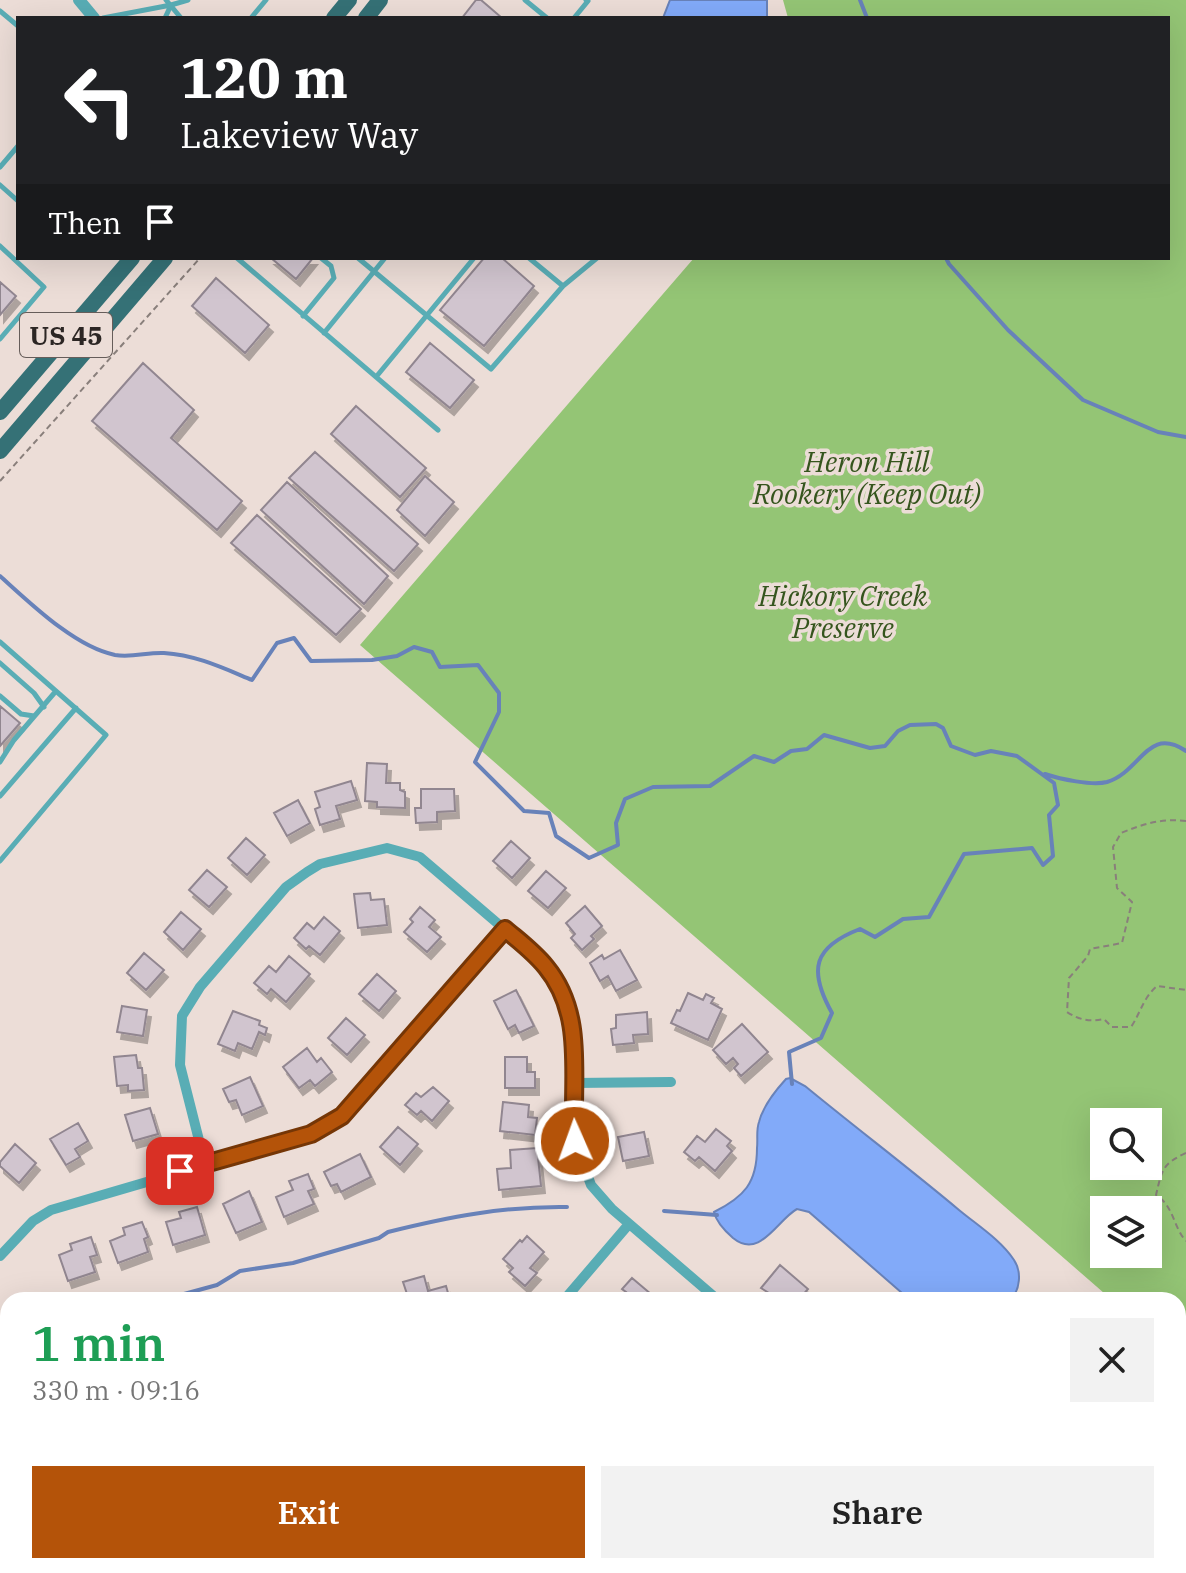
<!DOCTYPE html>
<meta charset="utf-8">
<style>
:root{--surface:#fff;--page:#f2f2f2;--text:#222;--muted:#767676;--accent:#b45309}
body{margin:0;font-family:"IBM Plex Serif",serif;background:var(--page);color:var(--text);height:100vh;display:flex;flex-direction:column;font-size:30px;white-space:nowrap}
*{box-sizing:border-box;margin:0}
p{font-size:26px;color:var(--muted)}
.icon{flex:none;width:44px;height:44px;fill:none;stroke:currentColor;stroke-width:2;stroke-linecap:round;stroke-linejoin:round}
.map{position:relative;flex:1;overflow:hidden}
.side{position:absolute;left:0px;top:1292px;width:1186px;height:282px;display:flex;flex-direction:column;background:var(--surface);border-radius:24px 24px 0 0;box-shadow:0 8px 32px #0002}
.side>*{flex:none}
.top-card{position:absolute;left:16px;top:16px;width:1154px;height:244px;border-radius:0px;box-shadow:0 8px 32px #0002;background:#202124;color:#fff;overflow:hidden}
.buttons{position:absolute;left:1090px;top:1108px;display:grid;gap:16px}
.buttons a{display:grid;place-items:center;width:72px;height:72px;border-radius:0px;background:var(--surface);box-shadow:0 8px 32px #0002;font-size:40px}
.pin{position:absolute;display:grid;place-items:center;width:68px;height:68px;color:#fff;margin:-34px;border-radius:16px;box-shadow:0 4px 12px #0006}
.me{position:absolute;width:88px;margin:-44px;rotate:358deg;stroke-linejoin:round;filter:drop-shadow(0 0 6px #0008)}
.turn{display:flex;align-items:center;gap:28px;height:168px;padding:0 32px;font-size:36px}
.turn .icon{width:104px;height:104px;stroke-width:2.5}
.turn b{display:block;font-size:56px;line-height:68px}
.then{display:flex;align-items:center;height:76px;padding:0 32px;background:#0003;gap:16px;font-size:30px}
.round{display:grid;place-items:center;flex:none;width:84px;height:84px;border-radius:0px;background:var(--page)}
.head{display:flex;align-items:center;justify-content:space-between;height:136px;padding:0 32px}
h1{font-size:48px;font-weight:600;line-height:60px;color:#1e9e55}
.button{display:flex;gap:16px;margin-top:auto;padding:16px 32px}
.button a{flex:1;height:92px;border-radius:0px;background:var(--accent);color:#fff;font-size:32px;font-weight:600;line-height:92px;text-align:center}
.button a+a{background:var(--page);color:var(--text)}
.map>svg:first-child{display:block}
.green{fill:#94c575;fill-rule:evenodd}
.water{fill:#82aaf9;stroke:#6882b9;stroke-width:2}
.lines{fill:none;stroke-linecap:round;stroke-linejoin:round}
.stream{stroke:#6882b9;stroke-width:4}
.building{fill:#d1c5cf;stroke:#918690;stroke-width:2;filter:url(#shadow)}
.path{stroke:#897f7b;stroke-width:2;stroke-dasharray:6 4;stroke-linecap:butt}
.service{stroke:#59adb5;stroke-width:5}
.minor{stroke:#59adb5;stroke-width:10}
.tertiary{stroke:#59adb5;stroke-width:12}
.primary{stroke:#357176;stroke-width:16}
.route-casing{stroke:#753606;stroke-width:20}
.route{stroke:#b45309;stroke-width:14}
.labels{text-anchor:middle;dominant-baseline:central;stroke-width:7;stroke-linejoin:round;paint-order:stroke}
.shield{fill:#ecddd7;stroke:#665d5a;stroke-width:2}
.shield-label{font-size:26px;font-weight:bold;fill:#2c2624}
.park-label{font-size:28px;font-style:italic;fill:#35551d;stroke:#ecddd7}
</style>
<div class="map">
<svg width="1186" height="1573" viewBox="0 0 1186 1573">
<defs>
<filter id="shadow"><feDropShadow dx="4" dy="7" stdDeviation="0" flood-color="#0004"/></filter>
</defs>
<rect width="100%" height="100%" fill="#ecddd7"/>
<!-- green -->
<path class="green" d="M783,0H1186V1364L1178,1357V1300H1112L360,645L694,258H1168V18H788ZM1104,1122H1148V1166H1104ZM1148,1210V1254H1104V1210Z"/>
<!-- water -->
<path class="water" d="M670,0H767V18H663Z
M790,1078L805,1086C856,1128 909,1168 959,1210C977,1225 1001,1240 1014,1260C1022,1272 1020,1289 1011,1300H910L809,1212L797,1209C777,1220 760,1260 733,1238C725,1231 716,1221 714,1212C744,1197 757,1183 757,1148C758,1139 756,1130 759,1122C763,1106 775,1091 786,1079Z
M8,1511V1566H78L87,1573H0L1,1514Z"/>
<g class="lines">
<!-- stream -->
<path class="stream" d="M860,0L867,18
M946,258L949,264L1008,330L1083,400L1158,432L1186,437
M0,576C30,603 75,647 115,655C132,658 148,652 164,653C196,655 223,668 252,680L277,643L294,638L311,661L372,660L397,656L414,647L432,652L440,667L478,665L499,693V712L475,762L524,811L549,813L556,836L589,858L618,845L616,823L625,799L653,787L710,786L754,756L774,762L791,751L807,749L824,735L870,748L885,746L898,731L910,725L936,724L943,728L951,746L975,755L991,751L1017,756L1054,783L1058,805L1049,815L1053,856L1043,865L1032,848L964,854L929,917L903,919L875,937L860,929C813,947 808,970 832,1013L821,1038L789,1052L792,1084
M1045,774C1060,779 1092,786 1107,782C1141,772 1147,725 1186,751
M664,1211L717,1215
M162,1300L217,1285L240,1271L293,1263L379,1238L388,1232C448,1217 505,1206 567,1207
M0,1350L8,1348"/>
</g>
<!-- building -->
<path class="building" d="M476,0H481L502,18H462Z
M271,258H313L296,279Z
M484,258H502L534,286L484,346L440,310Z
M216,278L269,325L245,353L192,306Z
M0,282L16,296L0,315Z
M430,343L474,380L450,408L406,372Z
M143,363L194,410L171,438L242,501L217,530L92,421Z
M356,406L426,468L400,497L331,434Z
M315,452L418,544L394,571L289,478Z
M425,476L454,502L425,536L397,510Z
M287,482L388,576L364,604L261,510Z
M257,515L361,609L336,635L231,543Z
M0,706L20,723L0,746Z
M367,763L387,764L386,783H400V790L405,792V808L377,807V802L365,801Z
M351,781L357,800L336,806L340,819L320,825L315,809L320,807L315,792Z
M421,789H454L455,811L437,812V822L416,823L415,808H421Z
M298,800L310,823L287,836L274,813Z
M246,838L265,855L247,875L228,858Z
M511,841L530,858L512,878L493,861Z
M207,870L227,887L209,907L189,890Z
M546,871L566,888L548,908L528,891Z
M370,893L371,900L384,899L387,925L358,928L354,894Z
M585,906L602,926L591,936L594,939L582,950L571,938L575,934L566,923Z
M420,907L435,920L429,927L441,937L427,952L404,932L413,922L410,919Z
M181,912L201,929L183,950L164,932Z
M324,917L340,931L320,955L309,946L306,949L294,938L307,923L314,929Z
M620,950L637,980L616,991L608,976L600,981L590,963L602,955L604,959Z
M144,953L164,970L146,990L127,973Z
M289,956L310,974L286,1002L271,989L267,994L254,983L269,966L276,972Z
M377,974L396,991L379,1011L359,994Z
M516,990L534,1026L519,1033L515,1025L508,1029L494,1001Z
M688,993L703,1000L706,994L714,998L711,1003L722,1009L708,1040L671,1023L677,1010L680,1011Z
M122,1006L147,1010L143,1036L117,1032Z
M233,1011L260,1021L259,1025L267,1028L265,1035L259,1032L252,1049L238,1043L235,1051L218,1044Z
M647,1012L648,1034L633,1035L634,1043L613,1045L611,1029L616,1028V1015Z
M346,1018L365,1035L347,1055L328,1038Z
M742,1024L768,1052L741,1076L734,1068L738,1064L733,1058L726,1064L713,1050Z
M307,1048L317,1062L321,1058L332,1072L315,1086L310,1080L299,1088L283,1067Z
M136,1055L138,1068H142L144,1090L128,1091V1085L117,1086L114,1057Z
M505,1057H527V1072H535V1088H505Z
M250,1077L263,1106L242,1115L236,1100L229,1102L223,1089Z
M433,1087L449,1101L432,1121L421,1111L417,1115L405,1105L416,1093L421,1097Z
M503,1102L529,1105L528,1117L537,1118L535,1135L500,1131Z
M150,1108L158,1134L133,1141L125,1115Z
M78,1123L88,1141L75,1149L80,1157L66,1165L50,1139Z
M398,1127L418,1144L400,1165L380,1147Z
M716,1129L731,1141L727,1146L732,1151L715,1171L699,1157L695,1161L684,1152L697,1136L705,1142Z
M644,1132L649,1156L623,1161L618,1137Z
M15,1144L36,1163L19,1183L0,1166V1162Z
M537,1148L541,1186L499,1190L497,1169L511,1168L510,1150Z
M360,1154L371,1177L341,1192L337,1184L331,1186L324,1172Z
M308,1174L314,1189L308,1191L314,1204L284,1217L276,1197L293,1190L289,1181Z
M249,1191L262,1222L236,1233L223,1204Z
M197,1207L205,1235L173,1245L166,1222L181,1218L179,1212Z
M142,1222L148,1237L144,1239L148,1252L118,1263L110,1241L125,1235L123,1228Z
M527,1236L544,1252L530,1268L537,1273L525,1286L509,1272L513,1268L503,1259L520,1240L522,1242Z
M91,1237L97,1255L90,1257L95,1272L68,1281L59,1255L72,1250L70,1244Z
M780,1265L808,1289L801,1297L803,1300H780L761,1288Z
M424,1276L428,1291L446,1286L450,1300H409L403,1282Z
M632,1278L658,1300H620L626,1292L622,1289Z
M488,1566H533L537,1571L534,1573H493Z
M653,1566H686L680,1573H661Z
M1103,1566H1143L1138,1573H1113Z"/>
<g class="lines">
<!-- path -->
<path class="path" d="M0,481L200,258
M1186,821C1162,818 1143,824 1121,833L1113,847L1117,888L1132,902L1122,943L1090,949L1088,956L1069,978L1067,1012C1079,1020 1090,1022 1104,1019L1112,1027H1131C1141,1012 1143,998 1157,986L1186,990
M1186,1153C1162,1164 1162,1170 1156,1195C1174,1206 1173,1227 1186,1241
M0,1401L8,1407
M191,1566L199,1573"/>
<!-- service -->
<path class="service" d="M166,0L181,18
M525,0L547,18
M171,5L188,0
M0,11L18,26
M103,18L171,5L165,18
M251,18L266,0
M574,18L588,1L586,0
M0,167L18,146
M0,185L18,201
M0,246L44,287L0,339
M237,258L438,430
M358,258L491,369L563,286L597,258
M529,258L563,286
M303,316L334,278L331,266L321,258
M324,333L385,258
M376,377L474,258
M0,642L106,735L0,861
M0,663L34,693L44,707
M0,696L21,714L34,716
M0,762L14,740L56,691
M0,796L76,708"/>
<!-- minor -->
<path class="minor" d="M574,1083L671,1082
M205,1164L180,1065L182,1016L200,987L286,887L307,872L320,864L387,848L420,857L538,958C555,977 566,997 573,1022L575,1141L591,1185L612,1209L718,1300
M0,1256L33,1221L51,1210L311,1134L342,1116L505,929
M564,1300L629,1224
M366,1566L374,1573
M1030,1566L1038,1573
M584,1573L590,1566"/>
<!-- tertiary -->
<path class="tertiary" d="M79,0L94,18
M0,1424L8,1431
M161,1566L169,1573"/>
<!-- primary -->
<path class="primary" d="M334,18L349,0
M366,18L380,0
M0,412L132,258
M0,451L165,258"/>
</g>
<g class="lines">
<defs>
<path id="route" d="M180,1171L311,1134L342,1116L505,929C519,941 534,952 546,967C587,1017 570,1081 575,1141"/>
</defs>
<!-- route casing -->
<use href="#route" class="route-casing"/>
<!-- route -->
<use href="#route" class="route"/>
</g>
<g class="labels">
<!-- shield labels -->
<rect class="shield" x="20" y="313" width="92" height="44" rx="6"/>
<g class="shield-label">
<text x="66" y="335">US 45</text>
</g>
<!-- park labels -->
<g class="park-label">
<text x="867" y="461">Heron Hill<tspan x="867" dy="32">Rookery (Keep Out)</tspan></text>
<text x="843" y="595">Hickory Creek<tspan x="843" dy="32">Preserve</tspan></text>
</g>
</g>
</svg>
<div class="buttons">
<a><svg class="icon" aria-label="search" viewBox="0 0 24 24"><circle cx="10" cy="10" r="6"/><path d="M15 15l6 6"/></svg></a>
<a><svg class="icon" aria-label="layers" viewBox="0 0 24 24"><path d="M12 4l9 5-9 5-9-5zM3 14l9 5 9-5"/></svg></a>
</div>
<div class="pin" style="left:180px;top:1171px;background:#d93025"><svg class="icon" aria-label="arrive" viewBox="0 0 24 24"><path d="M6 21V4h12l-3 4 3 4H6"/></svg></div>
<svg class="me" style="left:575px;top:1141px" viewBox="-20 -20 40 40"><circle r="17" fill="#b45309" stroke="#fff" stroke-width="3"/><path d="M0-11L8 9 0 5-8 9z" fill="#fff"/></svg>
<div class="top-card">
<div class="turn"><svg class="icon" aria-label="left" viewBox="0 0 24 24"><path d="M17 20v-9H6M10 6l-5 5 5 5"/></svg><div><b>120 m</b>Lakeview Way</div></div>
<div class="then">Then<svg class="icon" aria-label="arrive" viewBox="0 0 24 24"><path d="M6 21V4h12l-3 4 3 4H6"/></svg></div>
</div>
<section class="side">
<div class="head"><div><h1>1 min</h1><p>330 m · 09:16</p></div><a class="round"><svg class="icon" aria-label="close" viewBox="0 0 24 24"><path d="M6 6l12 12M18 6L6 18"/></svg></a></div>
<div class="button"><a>Exit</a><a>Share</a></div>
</section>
</div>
